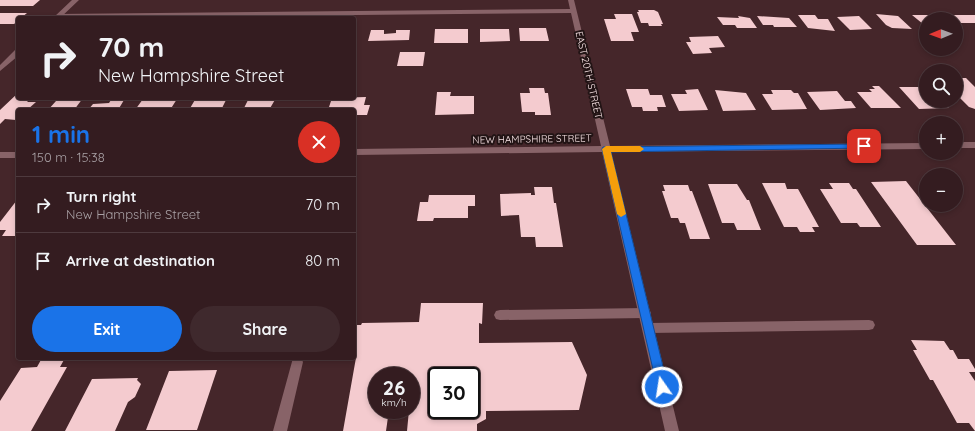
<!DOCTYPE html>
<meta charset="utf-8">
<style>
:root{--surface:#341c20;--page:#3f292d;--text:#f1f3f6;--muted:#a9a1a5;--line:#4e3a3e;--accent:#1a73e8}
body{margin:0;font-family:Quicksand,sans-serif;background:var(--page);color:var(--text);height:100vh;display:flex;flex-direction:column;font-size:15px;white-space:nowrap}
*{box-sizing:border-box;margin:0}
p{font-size:13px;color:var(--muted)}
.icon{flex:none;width:22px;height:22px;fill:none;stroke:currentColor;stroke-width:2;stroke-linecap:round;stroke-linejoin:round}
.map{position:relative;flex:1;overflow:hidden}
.side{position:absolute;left:16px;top:108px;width:340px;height:252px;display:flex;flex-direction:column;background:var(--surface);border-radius:4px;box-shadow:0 2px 6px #0003,0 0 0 1px var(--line)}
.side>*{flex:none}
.top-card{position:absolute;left:16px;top:16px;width:340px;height:84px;border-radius:4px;box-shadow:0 2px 6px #0003,0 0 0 1px var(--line);background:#341c20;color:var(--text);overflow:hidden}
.needle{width:26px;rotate:269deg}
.tools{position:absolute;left:919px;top:12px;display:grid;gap:8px}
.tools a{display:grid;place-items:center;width:44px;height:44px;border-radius:50%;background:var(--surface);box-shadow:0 2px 6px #0003,0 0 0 1px var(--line);font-size:20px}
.speed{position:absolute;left:368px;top:367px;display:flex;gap:8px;font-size:20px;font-weight:700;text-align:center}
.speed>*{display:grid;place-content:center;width:52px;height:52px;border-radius:50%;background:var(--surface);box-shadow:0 2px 6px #0003,0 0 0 1px var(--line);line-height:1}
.speed small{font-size:10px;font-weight:400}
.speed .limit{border:2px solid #111;border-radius:6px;background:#fff;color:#111}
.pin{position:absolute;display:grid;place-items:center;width:34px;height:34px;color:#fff;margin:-17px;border-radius:8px;box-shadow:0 2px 6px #0006}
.me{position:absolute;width:44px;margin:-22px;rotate:347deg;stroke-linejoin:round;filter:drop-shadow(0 0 3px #0008)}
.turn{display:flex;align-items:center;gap:14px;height:84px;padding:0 16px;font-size:18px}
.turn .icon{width:52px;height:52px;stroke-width:2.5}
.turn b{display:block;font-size:28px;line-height:34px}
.round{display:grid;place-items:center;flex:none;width:42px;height:42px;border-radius:21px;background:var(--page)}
.headline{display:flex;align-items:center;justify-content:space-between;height:68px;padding:0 16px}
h1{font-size:24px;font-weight:700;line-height:30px;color:var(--accent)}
.action{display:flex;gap:8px;margin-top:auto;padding:8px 16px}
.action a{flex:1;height:46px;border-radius:24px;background:var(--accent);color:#fff;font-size:16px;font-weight:700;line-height:46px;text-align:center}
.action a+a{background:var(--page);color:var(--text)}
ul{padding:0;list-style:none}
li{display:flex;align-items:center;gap:12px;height:56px;padding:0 16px;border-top:1px solid var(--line)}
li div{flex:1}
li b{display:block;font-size:15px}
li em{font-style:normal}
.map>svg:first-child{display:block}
.building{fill:#f4cbcf;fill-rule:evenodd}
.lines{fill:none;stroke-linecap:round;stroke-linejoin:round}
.service{fill:#886368;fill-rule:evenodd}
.minor{fill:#886368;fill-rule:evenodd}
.secondary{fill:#886368;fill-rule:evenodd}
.route{fill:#1a73e8;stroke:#114b97}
.slow{fill:#f59e0b}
.labels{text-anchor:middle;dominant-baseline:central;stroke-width:4;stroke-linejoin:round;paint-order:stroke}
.street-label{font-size:10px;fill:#f9e4e6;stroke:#221415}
</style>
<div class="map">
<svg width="975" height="431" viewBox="0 0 975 431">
<rect width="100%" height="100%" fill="#45262a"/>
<!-- building -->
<path class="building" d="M0,0H40L33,6H0Z
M638,10H654L658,12L663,24H661L662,26H649L648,23H641L637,12H639Z
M0,13H27L21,18H18V21L14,24H0Z
M614,14H632L639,32H631L634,41H611L604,19H616Z
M876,14L898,16L912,29L892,28L886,25Z
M798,15H815L818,19H828L835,31L808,28Z
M912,15H944L949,19H926V24H923Z
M950,15H975V23H960Z
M738,16L750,18L757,28H737L735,25H723L717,17L739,18Z
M757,16L789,18L797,27H774L773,25H763Z
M859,16L872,29L850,30L837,17Z
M519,28H546L549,41H520Z
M435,29H468V43H434Z
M480,29H509L510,41L480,42Z
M371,30H384V34L396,33V30H410L409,40L368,41Z
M718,36L725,47L709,48L712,53L693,54L686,42H691L689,37Z
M400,52H425L423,66H397Z
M956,78H966L975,87V109L969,107L956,94Z
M872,86H879L901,108H871L857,92H872L869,89H875Z
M899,87H926V101H941L949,108L919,109Z
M529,88H544L545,93H548L551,115H535V112H522L520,93H530Z
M626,89H648L650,95H662L666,107H657L658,111H643L642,107H632Z
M698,89L708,110L679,111L671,94H687L685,90Z
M715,90L746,93L756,110L723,111Z
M771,90H791L794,93H798L807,109L772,110L762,94H773Z
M837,91L845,101H851L856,108L820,110L807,92Z
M437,92H451L450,96H474V114L435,115Z
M18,93V98H31L27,102H36L27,110H18V118L16,120L5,119L0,124V110Z
M366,97L364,105H370L367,115H354V110H328L332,98Z
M65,98H83L74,110H48L56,101H63Z
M196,98H227L221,110H189Z
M249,98H276L269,110H243Z
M143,99H177L170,110H135Z
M111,100H124L118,110H88L93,104L109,103Z
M906,181L956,245H917L871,182Z
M762,183H785L787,189H798L819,227H812L815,232H800L797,227H784Z
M829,183H849L853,189H856L881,227H860L857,223H841L820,189H833Z
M708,184H737L747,200H749L761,230H737L734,223H722Z
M663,185H688L690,191H692L710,239H690L685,223H680L678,218H671L662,191H665Z
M534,187H552L554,203H556L563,247H536L535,237H521L519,215L501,216L500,194L531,193V195H535Z
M429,195H475V206H468V218H434L433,221H417L420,202H428Z
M17,200L18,236H2L6,230H0V222Z
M421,303H483L482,324L479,323V343L572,342L587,375L579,410L486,411V419L477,424V431H407L409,410H411V376H377V410H389L386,431H343L357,352H354V325H361L362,323L419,322ZM437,376H471V410H437Z
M911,340L944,341L950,350H953L958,359H969L975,369V372H969L975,381V431L969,423H957L933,380H930L913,350H917Z
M42,358H65L60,367H67L31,431H0V401L21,368L37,367Z
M217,370L197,430H146L169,371Z
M138,378L137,380L141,384L135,397L128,402L115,431H65L92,379Z"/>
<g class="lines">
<!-- service -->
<path class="service" d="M645,308L649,309L651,313L649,317L645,318L500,320L496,319L494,315L496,311L500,310Z
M869,320L873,321L875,325L873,329L869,330L648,333L644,332L642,328L644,324L648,323Z
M293,358H301L303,362L287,431H273Z"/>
<!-- minor -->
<path class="minor" d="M568,0H574L610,146L926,143V149L611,152L679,431H665L602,152L354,155V149L601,146L571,13L58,18L55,16L58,14L570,9Z
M956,142H975V148H956Z
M0,152H18V158H0Z"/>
<!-- secondary -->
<path class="secondary" d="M72,0H79L60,18H53Z
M15,50H18V56L0,71V65Z"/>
</g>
<!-- route -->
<path class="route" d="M864,144L868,146L867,148L611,152L668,387L666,391L662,393L658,391L602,149L603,147Z"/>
<!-- slow -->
<path class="slow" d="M606,146H640L644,149L640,152H611L626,214L621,217L617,214L602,149Z"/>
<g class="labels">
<!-- street labels -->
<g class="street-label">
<text transform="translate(589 75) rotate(77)">EAST 20TH STREET</text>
<text transform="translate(532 139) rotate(-1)">NEW HAMPSHIRE STREET</text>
</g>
</g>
</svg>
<div class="tools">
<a><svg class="needle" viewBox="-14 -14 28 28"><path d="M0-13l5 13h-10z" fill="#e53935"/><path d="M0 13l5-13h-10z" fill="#a9a1a5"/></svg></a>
<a><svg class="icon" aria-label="search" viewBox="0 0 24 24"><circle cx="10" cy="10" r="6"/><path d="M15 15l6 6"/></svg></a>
<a>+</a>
<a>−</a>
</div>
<div class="speed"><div>26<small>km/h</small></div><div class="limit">30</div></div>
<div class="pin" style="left:864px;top:146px;background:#d93025"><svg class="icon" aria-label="arrive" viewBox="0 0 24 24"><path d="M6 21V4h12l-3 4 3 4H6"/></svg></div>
<svg class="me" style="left:662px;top:387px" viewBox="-20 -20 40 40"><circle r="17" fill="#1a73e8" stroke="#fff" stroke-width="3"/><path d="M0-11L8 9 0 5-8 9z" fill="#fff"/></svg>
<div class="top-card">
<div class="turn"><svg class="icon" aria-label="right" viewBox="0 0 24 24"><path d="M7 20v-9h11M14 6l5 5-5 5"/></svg><div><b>70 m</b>New Hampshire Street</div></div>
</div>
<section class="side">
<div class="headline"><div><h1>1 min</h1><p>150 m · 15:38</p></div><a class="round" style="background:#d93025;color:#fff"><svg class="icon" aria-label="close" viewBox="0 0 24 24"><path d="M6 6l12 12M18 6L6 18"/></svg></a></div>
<ul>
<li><svg class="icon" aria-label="right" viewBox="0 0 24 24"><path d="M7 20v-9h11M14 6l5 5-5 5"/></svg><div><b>Turn right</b><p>New Hampshire Street</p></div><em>70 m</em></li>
<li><svg class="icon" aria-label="arrive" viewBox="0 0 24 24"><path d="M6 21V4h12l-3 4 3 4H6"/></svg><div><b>Arrive at destination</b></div><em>80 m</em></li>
</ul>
<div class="action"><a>Exit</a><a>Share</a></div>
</section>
</div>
